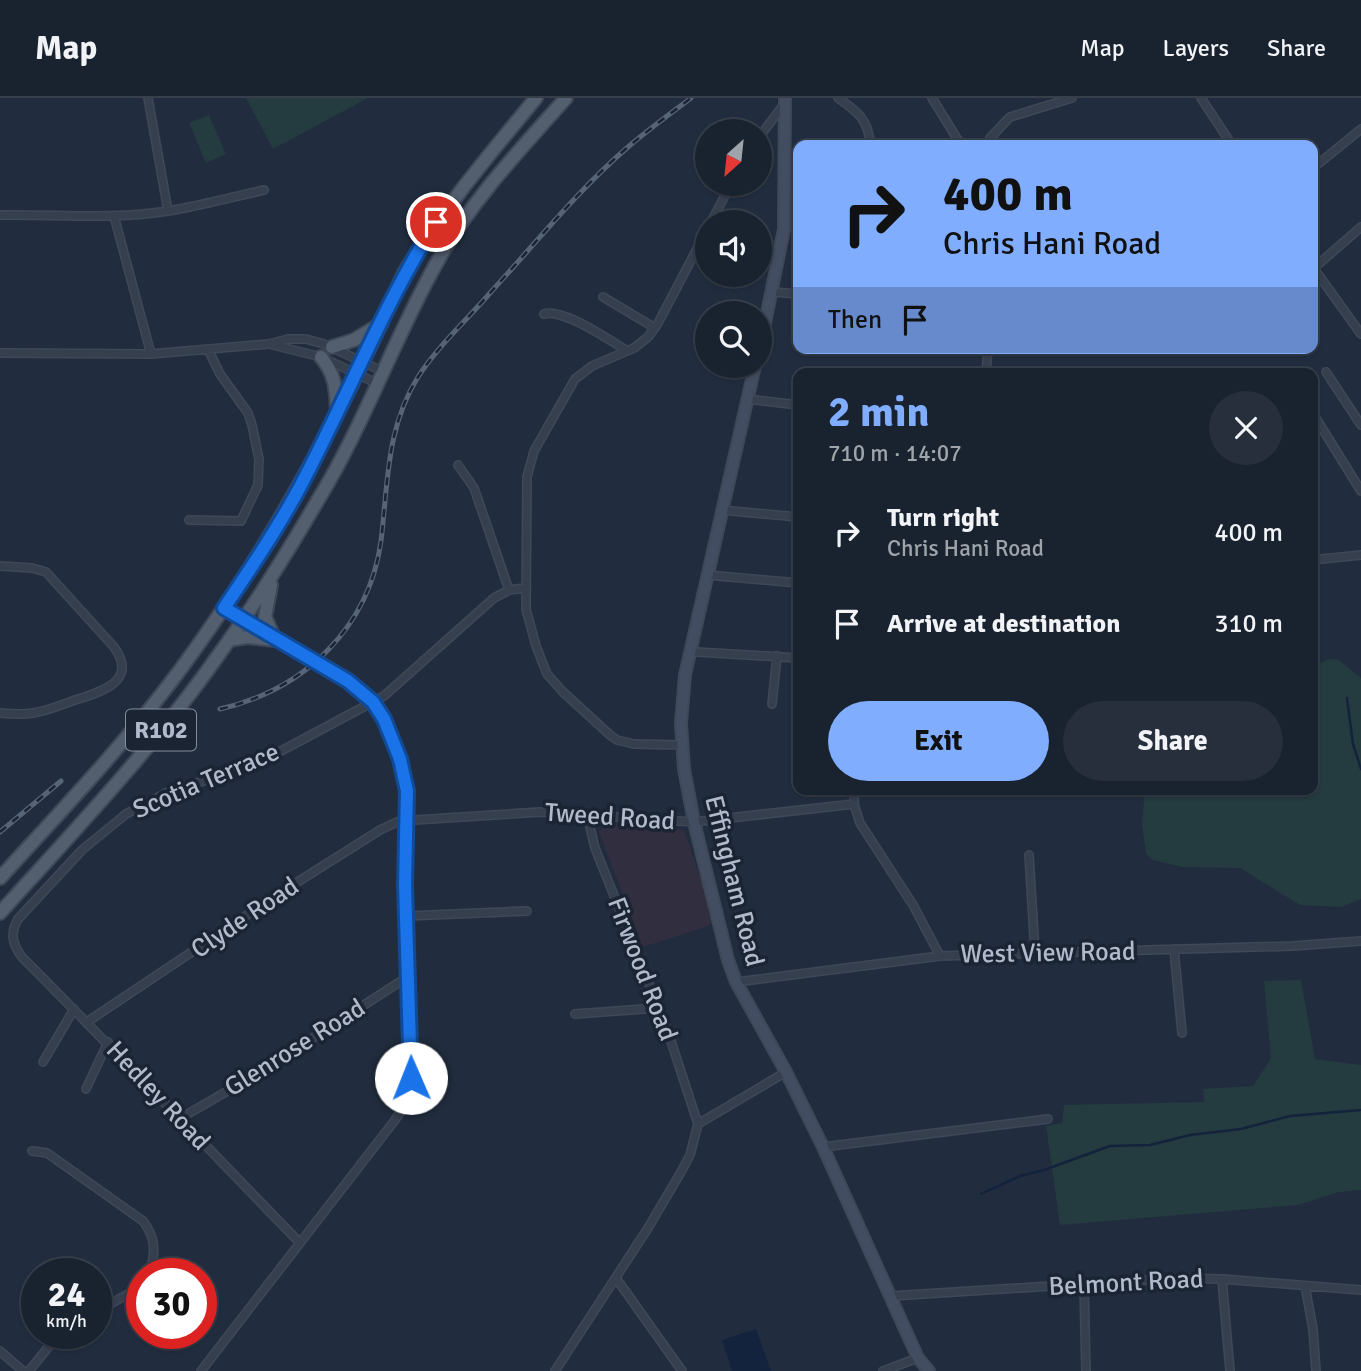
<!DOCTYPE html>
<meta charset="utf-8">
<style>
:root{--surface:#19222f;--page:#262f3b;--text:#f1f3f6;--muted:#9fa4aa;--line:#373f4b;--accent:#81adff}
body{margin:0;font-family:Signika,sans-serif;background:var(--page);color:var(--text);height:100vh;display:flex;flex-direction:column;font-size:26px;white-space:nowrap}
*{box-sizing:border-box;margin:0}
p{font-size:23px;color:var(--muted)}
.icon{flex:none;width:38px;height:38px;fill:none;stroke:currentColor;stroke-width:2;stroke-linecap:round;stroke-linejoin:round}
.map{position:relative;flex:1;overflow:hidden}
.side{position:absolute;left:793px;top:270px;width:525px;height:427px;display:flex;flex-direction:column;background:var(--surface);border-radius:14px;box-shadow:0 2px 5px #0004,0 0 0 2px var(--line)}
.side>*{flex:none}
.top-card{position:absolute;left:793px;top:42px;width:525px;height:214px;border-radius:14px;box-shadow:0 2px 5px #0004,0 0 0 2px var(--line);background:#81adff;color:#111;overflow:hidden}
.needle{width:46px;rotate:207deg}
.controls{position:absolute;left:695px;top:21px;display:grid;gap:14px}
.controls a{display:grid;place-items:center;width:77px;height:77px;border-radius:50%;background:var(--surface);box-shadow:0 2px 5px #0004,0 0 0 2px var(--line);font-size:35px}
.speed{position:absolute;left:21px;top:1160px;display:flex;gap:14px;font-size:35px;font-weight:700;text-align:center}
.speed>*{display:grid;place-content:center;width:91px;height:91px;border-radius:50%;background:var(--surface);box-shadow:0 2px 5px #0004,0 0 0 2px var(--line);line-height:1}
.speed small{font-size:18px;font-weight:400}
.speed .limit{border:10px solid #d22;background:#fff;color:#111}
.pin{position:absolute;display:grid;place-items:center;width:60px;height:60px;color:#fff;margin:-30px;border:4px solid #fff;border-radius:50%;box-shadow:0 2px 7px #0007}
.me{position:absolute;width:77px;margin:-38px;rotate:359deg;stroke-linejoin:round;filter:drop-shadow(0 0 5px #0008)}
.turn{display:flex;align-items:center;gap:24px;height:147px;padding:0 35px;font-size:32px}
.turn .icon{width:91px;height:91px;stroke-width:2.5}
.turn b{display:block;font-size:49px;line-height:60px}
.then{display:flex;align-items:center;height:66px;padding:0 35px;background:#0003;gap:14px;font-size:26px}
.round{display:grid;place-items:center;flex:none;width:74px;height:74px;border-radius:37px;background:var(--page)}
.overview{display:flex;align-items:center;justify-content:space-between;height:119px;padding:0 35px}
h1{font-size:42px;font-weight:800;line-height:52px;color:var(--accent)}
.primary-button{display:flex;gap:14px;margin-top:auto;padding:14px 35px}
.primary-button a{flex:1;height:80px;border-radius:42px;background:var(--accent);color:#111;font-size:28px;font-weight:800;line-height:80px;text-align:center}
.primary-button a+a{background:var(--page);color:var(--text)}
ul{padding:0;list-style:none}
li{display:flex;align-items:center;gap:21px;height:91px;padding:0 35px}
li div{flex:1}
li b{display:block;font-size:26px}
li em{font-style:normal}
header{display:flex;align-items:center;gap:42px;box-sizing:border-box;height:98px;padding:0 35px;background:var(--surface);border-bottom:2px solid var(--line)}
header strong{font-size:33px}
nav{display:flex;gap:38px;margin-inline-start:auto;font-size:24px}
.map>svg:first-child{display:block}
.medical{fill:#312e3f}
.green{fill:#243b3f}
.water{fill:#14233d}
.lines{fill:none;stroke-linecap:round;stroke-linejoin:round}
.stream{stroke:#14233d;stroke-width:2.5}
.street-casing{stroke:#3f4857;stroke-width:10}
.secondary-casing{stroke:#3f4857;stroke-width:14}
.primary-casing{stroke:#3f4857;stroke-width:16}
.street{stroke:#363f4e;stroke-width:7}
.secondary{stroke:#434d62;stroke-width:10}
.primary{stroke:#535e6f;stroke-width:12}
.rail-casing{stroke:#576376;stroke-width:5}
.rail{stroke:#1b2433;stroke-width:2.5;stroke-dasharray:8;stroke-linecap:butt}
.street-bridge-casing{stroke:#3f4857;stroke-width:10;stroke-linecap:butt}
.street-bridge{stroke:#363f4e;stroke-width:7}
.route-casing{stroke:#114b97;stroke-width:18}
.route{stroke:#1a73e8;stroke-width:12}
.labels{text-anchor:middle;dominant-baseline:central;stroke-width:7;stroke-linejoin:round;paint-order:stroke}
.shield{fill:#1b2433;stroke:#848d9d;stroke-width:2}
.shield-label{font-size:24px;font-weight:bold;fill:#b1baca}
.street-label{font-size:26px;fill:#b1baca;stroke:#1b2433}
</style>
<header>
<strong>Map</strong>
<nav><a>Map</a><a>Layers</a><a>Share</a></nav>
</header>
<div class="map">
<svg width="1361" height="1273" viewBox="0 0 1361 1273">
<rect width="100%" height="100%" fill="#212d3f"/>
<!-- medical -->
<path class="medical" d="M611,724L684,732L703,788L711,825L708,828L643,849L599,734L605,727Z"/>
<!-- green -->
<path class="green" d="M246,0H368L273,51Z
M209,17L226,56L206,65L189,25Z
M1330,561L1339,562L1361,580V801L1341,809L1300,807L1240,770L1182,769L1153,762L1146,756L1142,726L1145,691H1312L1313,568Z
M1301,882L1315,961L1361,967V1092L1339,1094L1298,1107L1060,1127L1046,1028L1062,1025L1064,1007L1204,1004L1203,991L1253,988L1271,960L1264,883Z"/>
<!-- water -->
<path class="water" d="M756,1231L771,1273H732L722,1242Z"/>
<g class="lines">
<!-- stream -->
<path class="stream" d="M1347,600L1353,646L1361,671
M981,1096L1020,1078L1044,1072L1110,1048L1150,1047L1190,1037L1241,1031L1290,1018L1361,1012"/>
<defs>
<path id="street" d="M148,0L168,113
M838,0C858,14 869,22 870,47
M932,0L961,47
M1201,0L1232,47
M760,38L785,5
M990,40L1010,19L1072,0
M1312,71L1361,31
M0,117C56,116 113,122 168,113C200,108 232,99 264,92
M114,118L151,256
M711,124L731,86
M1312,168L1361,236
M1314,170L1361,129
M773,194L798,196
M603,199L655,230
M544,216C563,210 610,242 627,253
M273,247L321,259L378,286
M0,255L151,256L269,246L288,241H306L324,246L384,274
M1326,274L1361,327
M986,275L988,250
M748,301L798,307
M1312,314L1361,393
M458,367L474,390L509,492
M721,412L798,419
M189,422L241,423L258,387L259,361L252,327L248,315L220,276L208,251
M1312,462L1361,457
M0,468L32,470L46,474L114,549C139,584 100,594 75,602C61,607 47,613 33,615C22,617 11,616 0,615
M707,477L798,485
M224,510L303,557
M697,554L798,560
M772,606L777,558
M681,647L634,646L617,642L610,637L563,594L547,576L536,548L526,511L527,379L534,353L575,281L592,268L634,250L648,239L657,227L707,132
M855,691L854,706L860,725L913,807L940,858
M1029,757L1035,854
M407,818L527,813
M1174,851L1182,935
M736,884L940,858L1293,848L1361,843
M575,916L658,910
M87,924L277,797L380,732L399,723L540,714L694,724L854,706
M43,964L74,911
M86,991L108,944
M179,1021L257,976L409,878
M698,1026L786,974
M823,1049L1048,1021
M32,1053L47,1055L143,1123C156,1140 156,1156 149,1176
M299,1144C207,1049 115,953 22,859C12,846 10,835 18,821L82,752L126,716L170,693L253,668L384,598L494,500L509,492L525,490
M616,1180L682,1273
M1222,1181L1230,1273
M1084,1186L1086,1273
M1305,1188L1313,1231L1316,1273
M892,1198L1179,1180L1222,1181L1361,1192
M96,1214L142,1188
M0,1253L23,1273
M29,1273L59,1236
M201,1273L395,1022C401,1013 407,1005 410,994C413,977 411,958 411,941C410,889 406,838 405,786C404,744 413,700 399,659C385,617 376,601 338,576
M555,1273L648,1130L681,1074L690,1057L698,1026L667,931L595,750L587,717
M883,1273L918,1260"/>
<path id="secondary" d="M760,250L784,131L785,0
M755,268L685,577L681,625L684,671L694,724L728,862L736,884L786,974L823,1049L918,1260L929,1273"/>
<path id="primary" d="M332,249L354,242L382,225
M321,259C335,276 336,291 337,312
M271,487L265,519L275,542
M229,542L247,539L275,542
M0,780C62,712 125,646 180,572C271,449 342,315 404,175C442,112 489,57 536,0
M0,815C74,733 151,652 215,562C252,511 286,457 318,402C364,327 393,243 436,166C469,105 520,52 566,0"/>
</defs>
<!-- street casing -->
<use href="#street" class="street-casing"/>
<!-- secondary casing -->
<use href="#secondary" class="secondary-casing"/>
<!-- primary casing -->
<use href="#primary" class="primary-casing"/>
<!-- street -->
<use href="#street" class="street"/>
<!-- secondary -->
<use href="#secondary" class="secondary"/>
<!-- primary -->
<use href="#primary" class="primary"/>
<defs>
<path id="rail" d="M220,611C304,592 369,530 381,443C388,386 386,330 418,279C438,248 466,223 490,195C534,147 579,91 628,49C648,32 670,16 691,0
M0,734L61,683"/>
</defs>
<!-- rail casing -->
<use href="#rail" class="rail-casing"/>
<!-- rail -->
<use href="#rail" class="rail"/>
<defs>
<path id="street-bridge" d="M303,557L338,576"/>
</defs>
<!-- street-bridge casing -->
<use href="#street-bridge" class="street-bridge-casing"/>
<!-- street-bridge -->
<use href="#street-bridge" class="street-bridge"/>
</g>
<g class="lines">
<defs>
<path id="route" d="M411,980L405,787L407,693L400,661L384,621L373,604L348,583L224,510C251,470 278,430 301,387C347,300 383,208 436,124"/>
</defs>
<!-- route casing -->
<use href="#route" class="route-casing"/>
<!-- route -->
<use href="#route" class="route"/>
</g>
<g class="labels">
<!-- shield labels -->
<rect class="shield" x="126" y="611.5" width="70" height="41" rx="5"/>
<g class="shield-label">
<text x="161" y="632">R102</text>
</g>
<!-- street labels -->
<g class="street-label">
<text transform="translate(206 683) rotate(-23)">Scotia Terrace</text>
<text transform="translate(610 719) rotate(4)">Tweed Road</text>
<text transform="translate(734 783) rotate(76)">Effingham Road</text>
<text transform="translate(245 820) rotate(-34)">Clyde Road</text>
<text transform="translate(1048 855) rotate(-1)">West View Road</text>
<text transform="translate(642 871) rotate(69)">Firwood Road</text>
<text transform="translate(295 950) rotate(-32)">Glenrose Road</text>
<text transform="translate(158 998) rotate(47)">Hedley Road</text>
<text transform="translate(1126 1185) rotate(-3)">Belmont Road</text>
</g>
</g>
</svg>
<div class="controls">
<a><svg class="needle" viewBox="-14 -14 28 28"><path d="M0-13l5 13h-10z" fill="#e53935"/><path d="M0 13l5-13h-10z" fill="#9fa4aa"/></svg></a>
<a><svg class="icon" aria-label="sound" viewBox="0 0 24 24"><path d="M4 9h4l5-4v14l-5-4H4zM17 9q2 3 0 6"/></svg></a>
<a><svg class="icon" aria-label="search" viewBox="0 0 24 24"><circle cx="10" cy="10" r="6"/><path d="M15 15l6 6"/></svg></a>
</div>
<div class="speed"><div>24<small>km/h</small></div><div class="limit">30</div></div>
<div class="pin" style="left:436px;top:124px;background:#d93025"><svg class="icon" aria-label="arrive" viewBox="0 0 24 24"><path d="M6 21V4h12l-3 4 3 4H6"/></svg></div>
<svg class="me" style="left:411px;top:980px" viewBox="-20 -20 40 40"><circle r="19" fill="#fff"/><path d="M0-13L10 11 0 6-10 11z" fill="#1a73e8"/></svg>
<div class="top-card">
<div class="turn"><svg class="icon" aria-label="right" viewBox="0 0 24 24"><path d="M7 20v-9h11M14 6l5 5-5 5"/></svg><div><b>400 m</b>Chris Hani Road</div></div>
<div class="then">Then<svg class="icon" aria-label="arrive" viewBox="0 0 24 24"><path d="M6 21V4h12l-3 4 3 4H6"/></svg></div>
</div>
<section class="side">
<div class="overview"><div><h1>2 min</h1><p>710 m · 14:07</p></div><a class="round"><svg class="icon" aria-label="close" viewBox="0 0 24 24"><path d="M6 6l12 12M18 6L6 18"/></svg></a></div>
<ul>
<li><svg class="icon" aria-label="right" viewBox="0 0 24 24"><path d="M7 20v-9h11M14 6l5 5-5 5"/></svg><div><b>Turn right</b><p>Chris Hani Road</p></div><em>400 m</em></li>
<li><svg class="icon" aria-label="arrive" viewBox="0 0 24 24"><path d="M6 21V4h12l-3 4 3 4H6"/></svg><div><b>Arrive at destination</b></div><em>310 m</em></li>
</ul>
<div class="primary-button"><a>Exit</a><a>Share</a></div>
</section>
</div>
